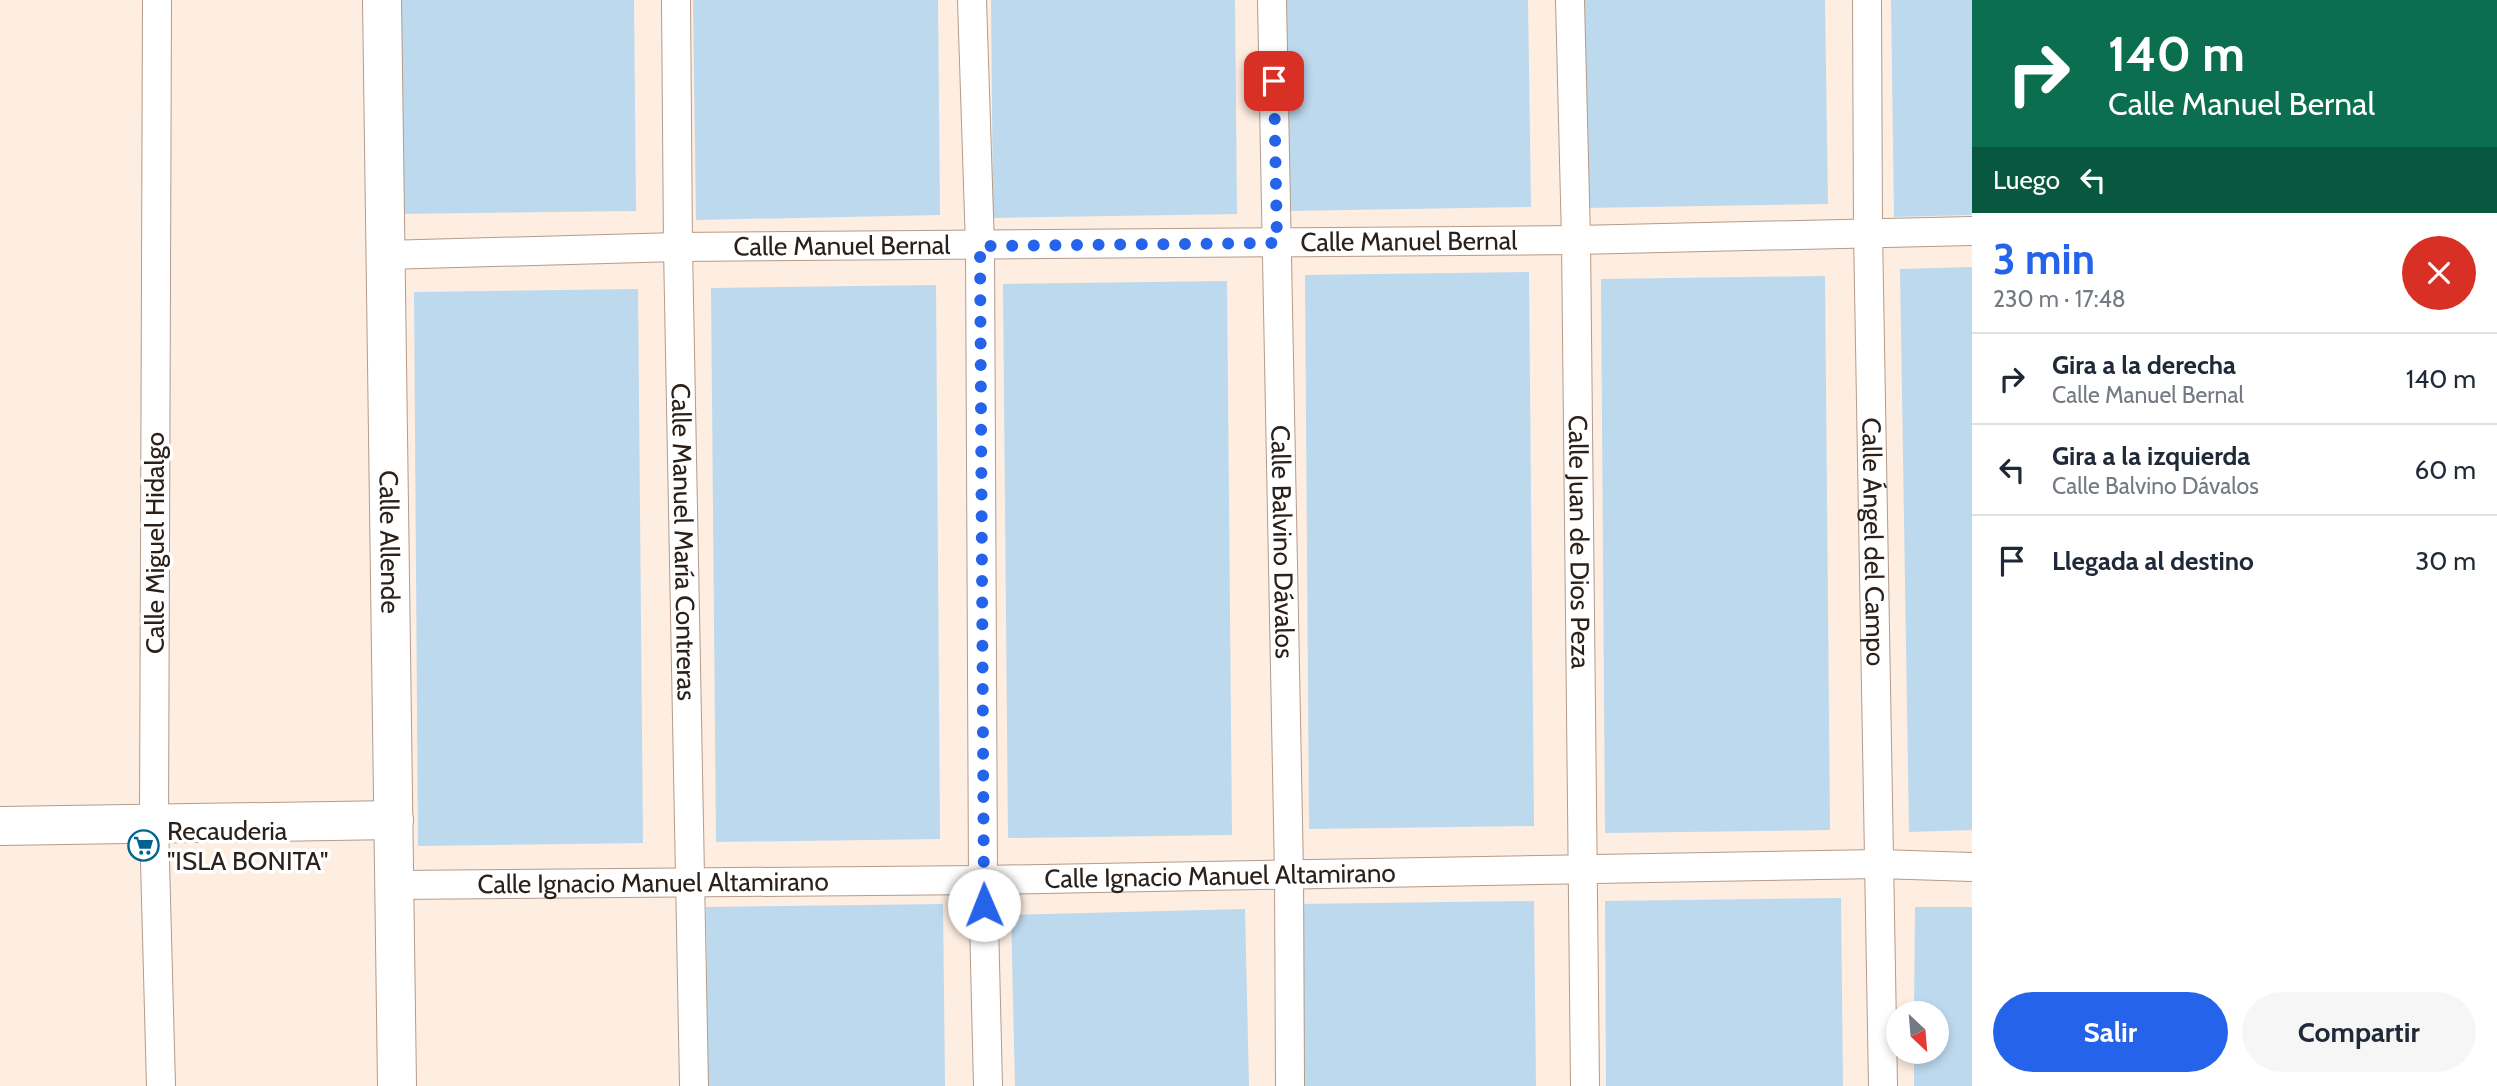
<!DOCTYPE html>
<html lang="es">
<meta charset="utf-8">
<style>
:root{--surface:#fff;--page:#f6f6f7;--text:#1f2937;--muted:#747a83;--line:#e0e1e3;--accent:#2563eb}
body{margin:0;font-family:Cabin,sans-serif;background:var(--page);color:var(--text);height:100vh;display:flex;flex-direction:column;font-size:26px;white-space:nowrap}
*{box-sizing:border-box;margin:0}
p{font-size:23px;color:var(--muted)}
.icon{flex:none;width:38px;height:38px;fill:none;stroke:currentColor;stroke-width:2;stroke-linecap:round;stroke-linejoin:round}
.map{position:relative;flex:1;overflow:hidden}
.details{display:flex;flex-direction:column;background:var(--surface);width:525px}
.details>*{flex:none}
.top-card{background:#0b6e4f;color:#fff;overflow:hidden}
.needle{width:46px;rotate:154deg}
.buttons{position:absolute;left:1886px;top:1001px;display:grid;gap:14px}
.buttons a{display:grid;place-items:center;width:63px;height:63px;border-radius:50%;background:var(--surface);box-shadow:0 4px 10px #0003;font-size:35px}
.pin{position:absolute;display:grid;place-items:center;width:60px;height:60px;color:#fff;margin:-30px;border-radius:14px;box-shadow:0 4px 10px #0006}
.me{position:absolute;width:77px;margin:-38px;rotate:359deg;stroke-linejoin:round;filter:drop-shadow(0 0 5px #0008)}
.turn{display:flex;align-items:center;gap:24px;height:147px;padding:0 21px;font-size:32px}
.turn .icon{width:91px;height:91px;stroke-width:2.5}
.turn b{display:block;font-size:49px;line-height:60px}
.then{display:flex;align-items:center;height:66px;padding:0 21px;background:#0003;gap:14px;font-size:26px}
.round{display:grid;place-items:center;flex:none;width:74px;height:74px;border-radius:37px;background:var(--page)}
.summary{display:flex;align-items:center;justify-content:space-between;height:119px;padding:0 21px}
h1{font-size:42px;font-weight:800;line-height:52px;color:var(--accent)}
.cta{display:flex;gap:14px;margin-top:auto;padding:14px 21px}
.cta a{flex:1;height:80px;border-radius:42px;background:var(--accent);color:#fff;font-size:28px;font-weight:800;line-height:80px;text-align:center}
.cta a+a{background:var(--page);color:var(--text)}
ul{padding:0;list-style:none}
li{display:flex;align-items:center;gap:21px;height:91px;padding:0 21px;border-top:2px solid var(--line)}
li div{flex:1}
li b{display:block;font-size:26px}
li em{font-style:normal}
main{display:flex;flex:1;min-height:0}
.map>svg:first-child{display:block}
.building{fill:#bdd9ee}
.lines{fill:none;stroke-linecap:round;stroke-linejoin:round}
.street-casing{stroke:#b69b88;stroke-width:30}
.secondary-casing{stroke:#b69b88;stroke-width:40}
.street{stroke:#fff;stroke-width:28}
.secondary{stroke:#fff;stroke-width:38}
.route{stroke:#2563eb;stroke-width:12;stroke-dasharray:0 21.6}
.labels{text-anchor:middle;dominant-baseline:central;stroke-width:7;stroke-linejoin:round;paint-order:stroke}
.street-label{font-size:26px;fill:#2b211a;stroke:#fff}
.poi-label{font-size:26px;fill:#2b211a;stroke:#fff;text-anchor:start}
</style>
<main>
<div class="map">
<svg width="1972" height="1086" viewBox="0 0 1972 1086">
<rect width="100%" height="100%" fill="#feede1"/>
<!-- building -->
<path class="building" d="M389,0H634L636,211L392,214Z
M693,0H938L940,215L696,220Z
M991,0H1235L1237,214L993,218Z
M1284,0H1528L1531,207L1287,211Z
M1581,0H1825L1828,204L1583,208Z
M1891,0H1972V215L1894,217Z
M1972,267V830L1909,832L1900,269Z
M1529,272L1534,826L1309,829L1305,275Z
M1825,276L1830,830L1605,833L1601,279Z
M1227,281L1232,835L1008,838L1003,284Z
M936,285L940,839L716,842L711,288Z
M638,289L643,843L418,846L414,292Z
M1841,898L1843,1086H1606L1605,901Z
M1534,901L1536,1086H1299L1298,904Z
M943,904L945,1086H708L706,907Z
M1915,907H1972V1086H1914V1052H1937V1013H1914Z
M1245,909L1249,1086H1015L1011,915Z"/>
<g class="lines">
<defs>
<g id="street">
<path d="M157,0L154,824L161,1086"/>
<path id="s1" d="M676,0L678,247L694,1086"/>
<path d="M972,0L980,246L983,880L988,1086"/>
<path id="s2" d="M1272,0L1289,874L1290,1086"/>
<path id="s3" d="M1570,0L1576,240L1585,1086"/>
<path id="s4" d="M1867,0L1868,231L1883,1086"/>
<path id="s5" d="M385,255L678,247L1576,240L1972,231"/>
<path id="s6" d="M394,885L983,880L1879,864L1972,867"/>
</g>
<g id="secondary">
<path id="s7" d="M382,0L397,1086"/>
<path d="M0,826L394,820"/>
</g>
</defs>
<!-- street casing -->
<use href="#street" class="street-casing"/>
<!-- secondary casing -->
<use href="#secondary" class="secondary-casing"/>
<!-- street -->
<use href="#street" class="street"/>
<!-- secondary -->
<use href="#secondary" class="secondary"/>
</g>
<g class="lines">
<!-- route -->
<path class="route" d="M984,905L980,246L1277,243L1274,81"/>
</g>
<!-- icons -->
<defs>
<symbol id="supermarket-ring" viewBox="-11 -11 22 22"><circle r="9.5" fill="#fff" stroke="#006392" stroke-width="1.5"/><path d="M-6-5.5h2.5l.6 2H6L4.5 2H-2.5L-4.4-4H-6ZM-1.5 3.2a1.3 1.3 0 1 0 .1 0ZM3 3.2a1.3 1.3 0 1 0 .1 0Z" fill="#006392"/></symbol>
</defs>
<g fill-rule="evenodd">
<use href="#supermarket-ring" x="126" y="828" width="35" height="35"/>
</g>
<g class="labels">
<!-- street labels -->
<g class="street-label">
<text stroke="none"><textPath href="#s5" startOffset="1024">Calle Manuel Bernal</textPath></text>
<text stroke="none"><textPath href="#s5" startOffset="457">Calle Manuel Bernal</textPath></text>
<text transform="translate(155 543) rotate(-90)">Calle Miguel Hidalgo</text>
<text stroke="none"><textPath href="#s7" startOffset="542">Calle Allende</textPath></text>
<text stroke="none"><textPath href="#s1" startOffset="542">Calle Manuel María Contreras</textPath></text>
<text stroke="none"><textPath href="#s2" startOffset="542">Calle Balvino Dávalos</textPath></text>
<text stroke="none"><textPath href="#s3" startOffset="542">Calle Juan de Dios Peza</textPath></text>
<text stroke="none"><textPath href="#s4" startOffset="542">Calle Ángel del Campo</textPath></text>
<text stroke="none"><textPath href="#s6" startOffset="826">Calle Ignacio Manuel Altamirano</textPath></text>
<text stroke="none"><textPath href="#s6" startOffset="259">Calle Ignacio Manuel Altamirano</textPath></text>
</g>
<!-- poi labels -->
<g class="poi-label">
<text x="167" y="831">Recauderia<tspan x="167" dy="30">"ISLA BONITA"</tspan></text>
</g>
</g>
</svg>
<div class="buttons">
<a><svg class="needle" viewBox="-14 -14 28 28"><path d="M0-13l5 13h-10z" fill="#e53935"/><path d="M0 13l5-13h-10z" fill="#747a83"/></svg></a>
</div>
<div class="pin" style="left:1274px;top:81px;background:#d93025"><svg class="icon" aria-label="arrive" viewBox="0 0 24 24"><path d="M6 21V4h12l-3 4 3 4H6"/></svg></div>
<svg class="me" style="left:984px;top:905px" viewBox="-20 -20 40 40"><circle r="19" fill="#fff"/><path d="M0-13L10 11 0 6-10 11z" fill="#2563eb"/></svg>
</div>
<section class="details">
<div class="top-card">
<div class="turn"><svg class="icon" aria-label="right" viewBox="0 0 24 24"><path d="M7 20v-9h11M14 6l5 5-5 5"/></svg><div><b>140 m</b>Calle Manuel Bernal</div></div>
<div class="then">Luego<svg class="icon" aria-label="left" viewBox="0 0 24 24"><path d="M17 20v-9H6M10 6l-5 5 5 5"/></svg></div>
</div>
<div class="summary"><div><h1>3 min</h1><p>230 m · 17:48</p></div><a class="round" style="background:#d93025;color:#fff"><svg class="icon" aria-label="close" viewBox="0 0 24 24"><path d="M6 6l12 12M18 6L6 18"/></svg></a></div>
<ul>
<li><svg class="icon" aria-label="right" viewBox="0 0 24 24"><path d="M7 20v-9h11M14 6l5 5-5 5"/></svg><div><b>Gira a la derecha</b><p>Calle Manuel Bernal</p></div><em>140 m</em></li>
<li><svg class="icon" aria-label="left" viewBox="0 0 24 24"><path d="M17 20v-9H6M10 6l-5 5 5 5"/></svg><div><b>Gira a la izquierda</b><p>Calle Balvino Dávalos</p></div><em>60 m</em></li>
<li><svg class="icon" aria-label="arrive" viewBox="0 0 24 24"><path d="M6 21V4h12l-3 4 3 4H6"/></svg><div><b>Llegada al destino</b></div><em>30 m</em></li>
</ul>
<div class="cta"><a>Salir</a><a>Compartir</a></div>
</section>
</main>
